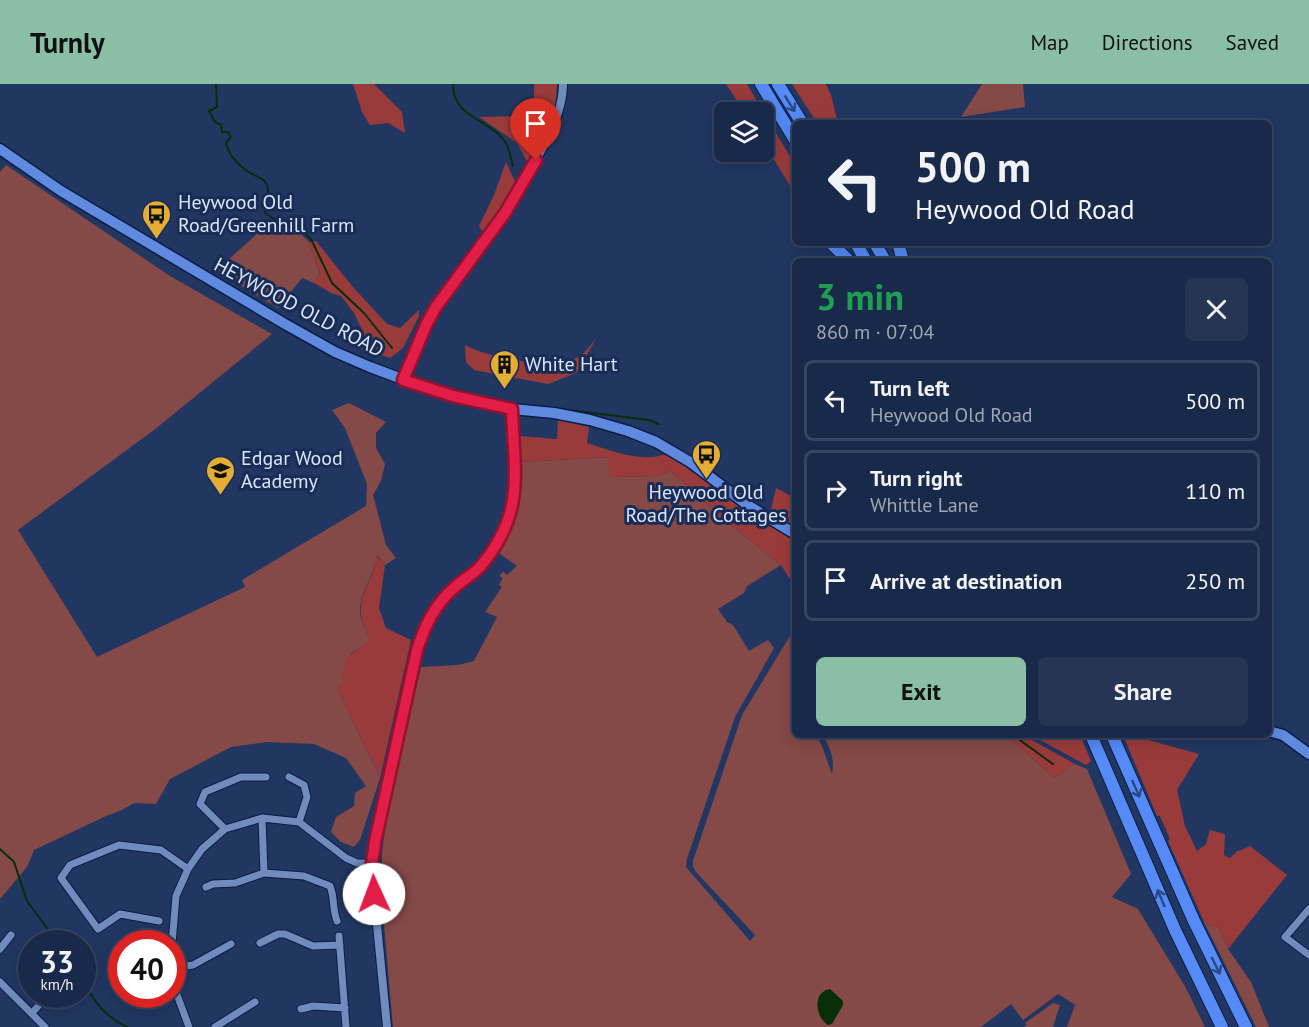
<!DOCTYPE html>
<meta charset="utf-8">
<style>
:root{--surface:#19294a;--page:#263554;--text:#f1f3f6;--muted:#9fa6b5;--line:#374562;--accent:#8abfa5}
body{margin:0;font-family:"PT Sans",sans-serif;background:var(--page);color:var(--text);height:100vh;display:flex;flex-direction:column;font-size:22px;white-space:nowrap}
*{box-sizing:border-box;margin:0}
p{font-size:20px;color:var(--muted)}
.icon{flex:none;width:33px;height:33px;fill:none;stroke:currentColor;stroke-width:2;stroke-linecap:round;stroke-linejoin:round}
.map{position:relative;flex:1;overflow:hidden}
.details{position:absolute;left:792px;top:174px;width:480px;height:480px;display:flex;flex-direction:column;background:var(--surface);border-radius:9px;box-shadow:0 3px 15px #0003,0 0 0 2px var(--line)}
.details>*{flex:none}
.banner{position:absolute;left:792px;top:36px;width:480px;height:126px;border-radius:9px;box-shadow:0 3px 15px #0003,0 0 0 2px var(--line);background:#19294a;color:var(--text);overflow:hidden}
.tools{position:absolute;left:714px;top:18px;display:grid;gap:12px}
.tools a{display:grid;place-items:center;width:60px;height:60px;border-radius:9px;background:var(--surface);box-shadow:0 3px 15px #0003,0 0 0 2px var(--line);font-size:30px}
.speed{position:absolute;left:18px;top:846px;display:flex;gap:12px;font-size:30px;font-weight:700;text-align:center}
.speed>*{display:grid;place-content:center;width:78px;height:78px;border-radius:50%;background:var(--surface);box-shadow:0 3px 15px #0003,0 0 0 2px var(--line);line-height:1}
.speed small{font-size:15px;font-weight:400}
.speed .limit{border:9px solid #d22;background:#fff;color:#111}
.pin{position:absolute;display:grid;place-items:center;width:51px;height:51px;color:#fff;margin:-62px -26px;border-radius:50% 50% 50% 0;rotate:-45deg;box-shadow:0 0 6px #0007}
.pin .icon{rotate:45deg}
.me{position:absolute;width:66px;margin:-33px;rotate:358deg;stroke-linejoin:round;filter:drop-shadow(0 0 4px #0008)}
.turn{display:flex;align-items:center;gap:21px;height:126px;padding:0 24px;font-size:27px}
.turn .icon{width:78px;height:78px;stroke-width:2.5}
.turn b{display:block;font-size:42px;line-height:51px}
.round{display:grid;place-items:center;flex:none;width:63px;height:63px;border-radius:9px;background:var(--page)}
.headline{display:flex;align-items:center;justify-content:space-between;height:102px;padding:0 24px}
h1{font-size:36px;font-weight:700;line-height:45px;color:#1e9e55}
.primary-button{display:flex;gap:12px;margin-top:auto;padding:12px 24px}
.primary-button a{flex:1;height:69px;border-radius:9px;background:var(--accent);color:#111;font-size:24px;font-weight:700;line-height:69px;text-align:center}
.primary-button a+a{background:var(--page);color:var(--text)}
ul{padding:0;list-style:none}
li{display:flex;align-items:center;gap:18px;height:81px;margin:0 12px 9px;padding:0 12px;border:3px solid var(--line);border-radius:9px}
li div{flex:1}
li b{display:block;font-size:22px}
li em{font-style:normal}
header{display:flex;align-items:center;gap:36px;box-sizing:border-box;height:84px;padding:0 30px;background:var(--accent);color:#111}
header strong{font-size:28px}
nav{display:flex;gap:33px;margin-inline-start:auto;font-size:21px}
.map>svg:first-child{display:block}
.green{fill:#854947}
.forest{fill:#9a3b3b}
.water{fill:#082e08}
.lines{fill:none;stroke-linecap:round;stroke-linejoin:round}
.stream{stroke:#082e08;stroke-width:2}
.minor-casing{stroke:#0a1d45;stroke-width:9}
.tertiary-casing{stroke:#0a1d45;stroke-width:10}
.primary-casing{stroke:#0a1d45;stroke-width:13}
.motorway-casing{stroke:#0a1d45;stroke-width:14}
.minor{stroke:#718bbd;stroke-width:7}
.tertiary{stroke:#718bbd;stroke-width:8}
.primary{stroke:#608ae0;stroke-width:10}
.motorway{stroke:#558af7;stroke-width:12}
.oneway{stroke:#2a4886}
.route-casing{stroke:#92132f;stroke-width:15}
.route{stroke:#e11d48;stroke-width:10}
.labels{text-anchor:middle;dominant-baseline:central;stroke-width:6;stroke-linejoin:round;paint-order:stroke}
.poi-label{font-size:20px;fill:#dae5fb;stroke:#182c56;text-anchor:start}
.street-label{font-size:20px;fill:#dae5fb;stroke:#182c56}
</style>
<header>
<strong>Turnly</strong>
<nav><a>Map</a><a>Directions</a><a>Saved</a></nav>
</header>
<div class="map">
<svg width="1309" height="943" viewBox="0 0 1309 943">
<rect width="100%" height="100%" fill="#213762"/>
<!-- green -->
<path class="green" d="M982,0H1023L1025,23L961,33Z
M6,81L170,192L272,250L154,346L18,446L97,573L245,503L242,496L366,422L367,400L345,344L332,326L349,319L386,338L376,349V364L385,380L381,397L373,411L386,461L396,474L385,481L377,471C375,491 359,509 360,529C361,537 367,548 370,557L351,569L342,601L337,604L380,694L360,756L354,763L341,758L331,748L336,733L354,722L355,709L366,702L346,674L314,660L267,658L231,663L170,695L156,720L134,719L122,726L106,732L34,766L27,783L0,815V88Z
M269,135L281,144L302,151L309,158L320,190L314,199L302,194L278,224L216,187L259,148Z
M609,373L610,393L657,392L671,387L733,443L781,481L747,502L744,509L718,525L727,538L733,541L749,567L768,556L774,564L735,633L687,775L686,783L750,857L755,851L696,788L693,783V777L742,631L791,550L795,548V651H816L822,662L832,690C835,674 830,665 823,651H1007L1054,694L1075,680L1087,685L1131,790L1112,813L1138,825L1186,904L1205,943H1067L1075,921L1058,910L1023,936L1011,920L981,943H393L381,806L382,769L387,730L421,583L458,581L474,577L497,533L485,528L502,503L499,501L503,494L499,492L503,488L507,491L517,482L496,467C515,439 522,411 521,378Z
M1205,840L1219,844L1228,865L1251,898L1269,943H1256Z
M1053,919L1060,921L1053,943H1024L1027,941L1025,939Z"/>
<!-- forest -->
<path class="forest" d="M353,0H374L402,28L405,49L388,39L370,41L362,28Z
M534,0H557L555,23L551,36L534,21Z
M726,0H747L795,81V110L764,59V28H744Z
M792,0H826L831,11L838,39H817Z
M527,32L546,44L528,79L517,59L479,33Z
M506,78L516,100L484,150L479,142L494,111Z
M316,157L352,202L387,240L400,244L419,226V232L403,264L390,274L358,263L363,248L354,229L341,212L331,209L314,199L320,189L309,158Z
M596,255L576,289L548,300L474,286L466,278L465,261C488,274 556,287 580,272C586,268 591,260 596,255Z
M558,335L589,343L587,359C612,367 640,379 666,370L690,384L747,427L795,457V503L781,481L733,443L671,387L657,392L610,393L608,373L521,378L519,352L557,355Z
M776,404L795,414V445L770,430Z
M376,471L385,481L379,524L386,544L411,556L380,694L337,604L342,601C345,571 345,573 370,557C367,548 362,539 361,530C358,509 377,491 376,471Z
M1007,651H1023L1075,680L1054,694Z
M1031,651H1080L1091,677L1086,681Z
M1123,651H1140L1141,654L1199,670L1177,706L1185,742L1197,767L1206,760L1210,746L1225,750L1224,771L1230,774L1236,768L1250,762L1287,791L1228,865L1219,844L1205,840L1168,757L1170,755L1160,732H1157Z"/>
<!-- water -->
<path class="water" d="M830,905L843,917V921L832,940L828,941C815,933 812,908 830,905Z"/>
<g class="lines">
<!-- stream -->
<path class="stream" d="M216,0L217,23L209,27L215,38L221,41L222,48H228L231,53L226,59C230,74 240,83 252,90C258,93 265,95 267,101C271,111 264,120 265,129L283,141L306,150L312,157L332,199L364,229L392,264
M453,0C453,34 487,34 504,56C509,63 511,74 513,82
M553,324L649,336L659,340
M1013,651L1053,680
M0,765L14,778L27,817L59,860
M82,897C95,918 104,932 127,943"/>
<defs>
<path id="minor" d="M289,693L304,701L307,713L299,738
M262,734L264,789
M225,745L200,720L205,708L241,693H266
M206,803L213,800L235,799L264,789L304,792L330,802C335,814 332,824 337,837
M1309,825L1285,853L1309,871
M159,837L120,830L98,845L61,794L70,781L119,761L161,766L188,785
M339,852L346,943
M260,859L278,850H285L313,862L340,861
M172,860L176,812L188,785L202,765L225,745L262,734L299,738L346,774L357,779H372
M0,865L11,851
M172,884L193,881L231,860
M172,888L176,908L189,943
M0,898L45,943
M130,913L137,910
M301,925L313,922L345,924
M32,929L49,910
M215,943L255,918"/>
<path id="tertiary" d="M403,296L427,239L436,223C474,172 513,122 542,65C552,44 563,24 563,0
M387,943L374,810L372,779L375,758L417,566C424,543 433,522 451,506C460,498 472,492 480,483C526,428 513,390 512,325"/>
<path id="primary" d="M0,65L61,107L285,240L335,268L370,283L434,307L512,325L554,329L590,336L628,347L656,358L690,378L749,422L795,450
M1269,647L1283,651L1309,670"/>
<path id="motorway" d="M761,0L795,56
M778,0L802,39
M831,159L849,177
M856,159L866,177
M875,159L885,177
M898,159L903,177
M1091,651L1175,846L1222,943
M1112,651L1194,837L1246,943"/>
</defs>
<!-- minor casing -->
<use href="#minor" class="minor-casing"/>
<!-- tertiary casing -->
<use href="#tertiary" class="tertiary-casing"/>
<!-- primary casing -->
<use href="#primary" class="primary-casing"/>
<!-- motorway casing -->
<use href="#motorway" class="motorway-casing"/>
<!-- minor -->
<use href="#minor" class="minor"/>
<!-- tertiary -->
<use href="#tertiary" class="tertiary"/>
<!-- primary -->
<use href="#primary" class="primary"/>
<!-- motorway -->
<use href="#motorway" class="motorway"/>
</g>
<!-- one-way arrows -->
<defs><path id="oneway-shaft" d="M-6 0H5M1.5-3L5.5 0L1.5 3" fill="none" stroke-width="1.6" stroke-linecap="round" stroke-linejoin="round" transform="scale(1.5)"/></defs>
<g class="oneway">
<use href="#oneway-shaft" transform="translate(790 20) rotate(58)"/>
<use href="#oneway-shaft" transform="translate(1136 705) rotate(66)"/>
<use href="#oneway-shaft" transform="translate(1161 814) rotate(-113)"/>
<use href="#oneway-shaft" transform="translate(1216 882) rotate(64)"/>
</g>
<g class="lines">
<defs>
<path id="route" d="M374,810L372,779L375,758L417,566C425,541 435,520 455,503C463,496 472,491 480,483C526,429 514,389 512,325L453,312L403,296L427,239L436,223L505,129L536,76"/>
</defs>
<!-- route casing -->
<use href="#route" class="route-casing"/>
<!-- route -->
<use href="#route" class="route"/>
</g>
<!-- icons -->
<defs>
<symbol id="bus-pin" viewBox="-11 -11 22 30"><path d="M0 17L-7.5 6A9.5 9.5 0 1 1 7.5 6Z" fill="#e4ae35" stroke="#182c56"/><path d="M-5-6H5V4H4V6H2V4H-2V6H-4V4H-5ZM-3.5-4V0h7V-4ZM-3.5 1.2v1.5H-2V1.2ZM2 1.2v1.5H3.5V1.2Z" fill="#111"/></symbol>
<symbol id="building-pin" viewBox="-11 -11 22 30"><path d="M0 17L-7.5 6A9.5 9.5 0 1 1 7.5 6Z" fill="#e4ae35" stroke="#182c56"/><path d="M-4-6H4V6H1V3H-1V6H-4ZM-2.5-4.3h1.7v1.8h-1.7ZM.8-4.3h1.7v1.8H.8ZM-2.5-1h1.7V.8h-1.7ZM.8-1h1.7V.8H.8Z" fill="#111"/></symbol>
<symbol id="school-pin" viewBox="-11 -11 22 30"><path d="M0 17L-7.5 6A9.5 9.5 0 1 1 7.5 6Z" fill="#e4ae35" stroke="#182c56"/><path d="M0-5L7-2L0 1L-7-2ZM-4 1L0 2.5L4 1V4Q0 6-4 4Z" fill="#111"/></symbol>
</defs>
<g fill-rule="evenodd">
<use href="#bus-pin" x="140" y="114" width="33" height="45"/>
<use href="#building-pin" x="488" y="264" width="33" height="45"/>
<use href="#bus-pin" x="690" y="354" width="33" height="45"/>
<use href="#school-pin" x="204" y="370" width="33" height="45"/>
</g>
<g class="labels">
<!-- poi labels -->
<g class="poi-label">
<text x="178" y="118">Heywood Old<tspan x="178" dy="23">Road/Greenhill Farm</tspan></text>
<text x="525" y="280">White Hart</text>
<text x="241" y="374">Edgar Wood<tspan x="241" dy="23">Academy</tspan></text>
<text x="706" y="408" text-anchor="middle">Heywood Old<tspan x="706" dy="23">Road/The Cottages</tspan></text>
</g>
<!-- street labels -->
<g class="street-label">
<text transform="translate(299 223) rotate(28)">HEYWOOD OLD ROAD</text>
</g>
</g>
</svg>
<div class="tools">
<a><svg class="icon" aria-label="layers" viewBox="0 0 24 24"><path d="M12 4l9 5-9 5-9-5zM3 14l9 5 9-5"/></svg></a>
</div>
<div class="speed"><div>33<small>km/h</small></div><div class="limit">40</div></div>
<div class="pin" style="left:536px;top:76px;background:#d93025"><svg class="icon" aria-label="arrive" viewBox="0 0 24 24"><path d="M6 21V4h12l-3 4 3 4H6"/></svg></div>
<svg class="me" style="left:374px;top:810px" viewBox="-20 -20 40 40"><circle r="19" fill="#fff"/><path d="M0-13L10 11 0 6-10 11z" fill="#e11d48"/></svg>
<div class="banner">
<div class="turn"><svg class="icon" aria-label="left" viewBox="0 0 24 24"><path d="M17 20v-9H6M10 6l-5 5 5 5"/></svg><div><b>500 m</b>Heywood Old Road</div></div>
</div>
<section class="details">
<div class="headline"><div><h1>3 min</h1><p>860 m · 07:04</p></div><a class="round"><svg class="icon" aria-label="close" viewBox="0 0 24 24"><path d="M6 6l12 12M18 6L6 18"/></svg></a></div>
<ul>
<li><svg class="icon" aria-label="left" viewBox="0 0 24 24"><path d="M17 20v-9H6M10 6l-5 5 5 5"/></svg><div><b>Turn left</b><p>Heywood Old Road</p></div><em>500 m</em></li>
<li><svg class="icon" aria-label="right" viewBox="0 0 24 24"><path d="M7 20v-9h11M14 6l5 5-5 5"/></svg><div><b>Turn right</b><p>Whittle Lane</p></div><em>110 m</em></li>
<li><svg class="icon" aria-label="arrive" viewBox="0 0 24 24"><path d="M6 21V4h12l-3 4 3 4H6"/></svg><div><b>Arrive at destination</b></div><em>250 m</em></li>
</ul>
<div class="primary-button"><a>Exit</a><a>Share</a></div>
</section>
</div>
